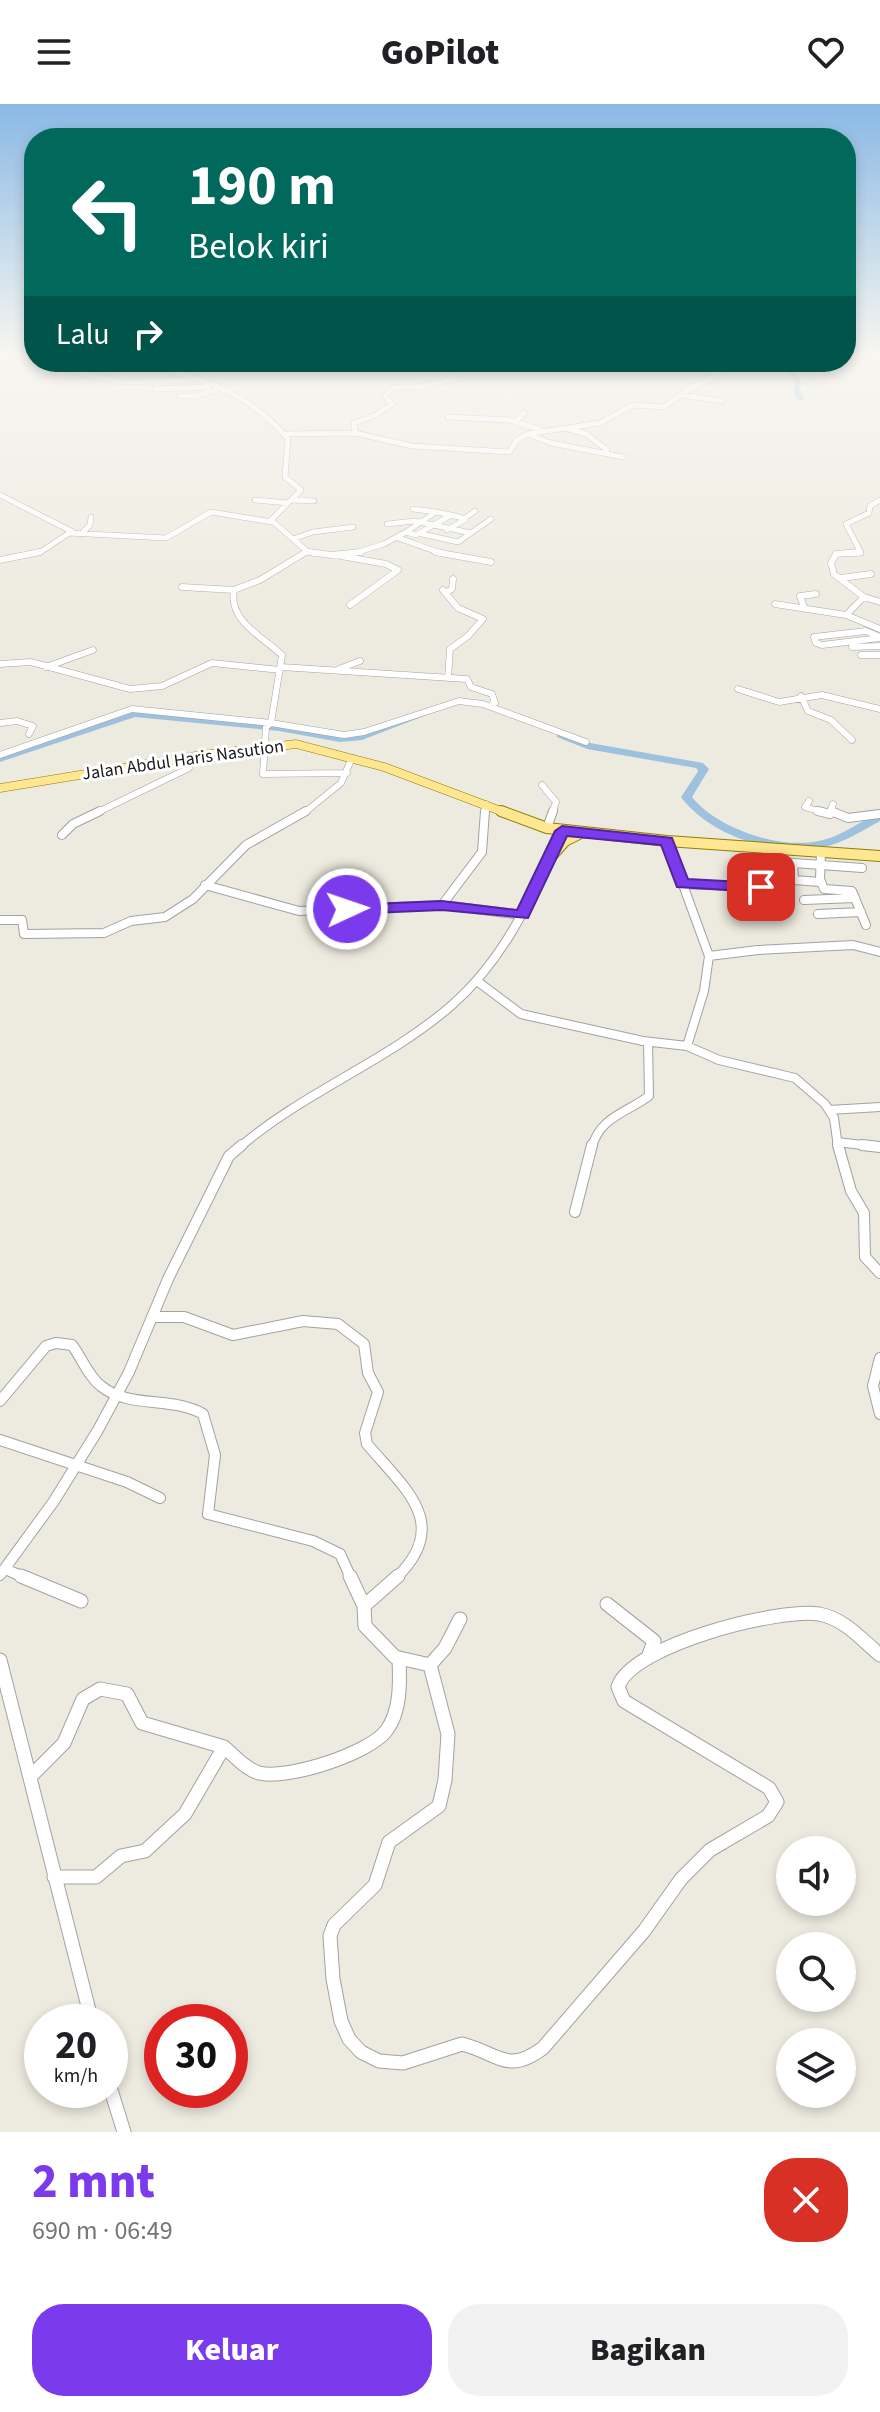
<!DOCTYPE html>
<html lang="id">
<meta charset="utf-8">
<style>
:root{--surface:#fff;--page:#f2f2f2;--text:#202124;--muted:#757577;--accent:#7c3aed}
body{margin:0;font-family:"Source Sans 3",sans-serif;background:var(--page);color:var(--text);height:100vh;display:flex;flex-direction:column;font-size:30px;white-space:nowrap}
*{box-sizing:border-box;margin:0}
p{font-size:26px;color:var(--muted)}
.icon{flex:none;width:44px;height:44px;fill:none;stroke:currentColor;stroke-width:2;stroke-linecap:round;stroke-linejoin:round}
.map{position:relative;height:2028px;overflow:hidden}
.panel{display:flex;flex-direction:column;background:var(--surface);flex:1}
.panel>*{flex:none}
.banner{position:absolute;left:24px;top:24px;width:832px;height:244px;border-radius:32px;box-shadow:0 4px 12px #0003;background:#00695c;color:#fff;overflow:hidden}
.controls{position:absolute;left:776px;top:1732px;display:grid;gap:16px}
.controls a{display:grid;place-items:center;width:80px;height:80px;border-radius:50%;background:var(--surface);box-shadow:0 4px 12px #0003;font-size:40px}
.speed{position:absolute;left:24px;top:1900px;display:flex;gap:16px;font-size:40px;font-weight:700;text-align:center}
.speed>*{display:grid;place-content:center;width:104px;height:104px;border-radius:50%;background:var(--surface);box-shadow:0 4px 12px #0003;line-height:1}
.speed small{font-size:20px;font-weight:400}
.speed .limit{border:12px solid #d22;background:#fff;color:#111}
.pin{position:absolute;display:grid;place-items:center;width:68px;height:68px;color:#fff;margin:-34px;border-radius:16px;box-shadow:0 4px 12px #0006}
.me{position:absolute;width:88px;margin:-44px;rotate:87deg;stroke-linejoin:round;filter:drop-shadow(0 0 6px #0008)}
.turn{display:flex;align-items:center;gap:28px;height:168px;padding:0 32px;font-size:36px}
.turn .icon{width:104px;height:104px;stroke-width:2.5}
.turn b{display:block;font-size:56px;line-height:68px}
.then{display:flex;align-items:center;height:76px;padding:0 32px;background:#0003;gap:16px;font-size:30px}
.round{display:grid;place-items:center;flex:none;width:84px;height:84px;border-radius:32px;background:var(--page)}
.head{display:flex;align-items:center;justify-content:space-between;height:136px;padding:0 32px}
h1{font-size:48px;font-weight:800;line-height:60px;color:var(--accent)}
.button{display:flex;gap:16px;margin-top:auto;padding:16px 32px}
.button a{flex:1;height:92px;border-radius:32px;background:var(--accent);color:#fff;font-size:32px;font-weight:800;line-height:92px;text-align:center}
.button a+a{background:var(--page);color:var(--text)}
header{display:flex;justify-content:space-between;align-items:center;height:104px;padding:0 32px;background:var(--surface);font-size:36px;font-weight:800}
.map>svg:first-child{display:block}
.lines{fill:none;stroke-linecap:round;stroke-linejoin:round}
.river{fill:#9dc1de;fill-rule:evenodd}
.minor-far4-casing{stroke:#a2a2a2;stroke-width:6}
.minor-far3-casing{stroke:#a2a2a2;stroke-width:7}
.minor-far2-casing{stroke:#a2a2a2;stroke-width:10}
.minor-far1-casing{stroke:#a2a2a2;stroke-width:12}
.minor-casing{stroke:#a2a2a2;stroke-width:15}
.major-far1-casing{stroke:#917f00;stroke-width:9}
.major-casing{stroke:#917f00;stroke-width:12}
.minor-far4{stroke:#fff;stroke-width:5}
.minor-far3{stroke:#fff;stroke-width:6}
.minor-far2{stroke:#fff;stroke-width:8}
.minor-far1{stroke:#fff;stroke-width:10}
.minor{stroke:#fff;stroke-width:13}
.major-far1{stroke:#ffe792;stroke-width:8}
.major{stroke:#ffe792;stroke-width:10}
.route{fill:#7c3aed;stroke:#51269a;stroke-width:2}
.labels{text-anchor:middle;dominant-baseline:central;stroke-width:6;stroke-linejoin:round;paint-order:stroke}
.far-street-label{font-size:18px;fill:#1b1b1b;stroke:#fff}
</style>
<header><svg class="icon" aria-label="menu" viewBox="0 0 24 24"><path d="M4 6h16M4 12h16M4 18h16"/></svg>GoPilot<svg class="icon" aria-label="heart" viewBox="0 0 24 24"><path d="M12 20l-8-8c-3-5 5-10 8-4 3-6 11-1 8 4z"/></svg></header>
<div class="map">
<svg width="880" height="2028" viewBox="0 0 880 2028">
<rect width="100%" height="100%" fill="#edebdf"/>
<g class="lines">
<!-- river -->
<path class="river" d="M795,258H802L795,266L801,279L800,286L804,295L800,297C793,294 793,285 795,279L788,266Z
M134,607L279,621L340,632L357,631L424,607L429,610L362,636L340,638L279,627L135,613L0,658V652Z
M561,628L590,639L703,659L709,665L692,693C717,725 783,747 823,736C844,731 860,716 880,710V717C862,727 843,739 823,743C775,753 710,732 681,693L697,669L698,666L696,664L587,645L557,633V629Z"/>
<defs>
<path id="minor-far4" d="M76,258L66,266L122,278L195,276
M146,258C205,278 246,285 288,335L285,373L301,386L271,416L307,447L303,450
M155,285L208,283
M682,291L722,297
M179,292H195L216,286
M448,313L509,316L539,325
M515,318L524,309
M568,325L586,330L607,346
M355,329L354,319L376,311L392,300L385,292L395,283H420L455,275L456,268L440,262L446,258
M283,330L355,329L412,342L509,348L517,336L527,330L600,319L633,301L664,303L689,285L712,274L730,258
M530,331L551,339L623,353
M0,391L73,428
M255,396L288,399
M292,396L314,397
M413,405L436,408
M436,408L451,411L416,431L406,428Z
M465,414L475,407
M387,420L415,417L471,429
M447,426L466,415L451,411
M81,430L90,421L91,413
M422,430L458,438L491,415
M398,434C415,439 428,446 446,450
M293,435L313,428L353,423
M307,447L316,450
M30,450L42,447L69,429L166,434L211,408L272,418
M352,450L384,440L406,428
M848,450L861,449L846,420L869,409L870,402L880,396"/>
<path id="minor-far3" d="M306,448L260,476L234,486C228,517 263,533 282,551L271,619L266,623L263,670L347,669
M309,448L331,451L361,448
M435,448L491,458
M341,452L386,460L398,466L350,501
M0,456L40,448
M841,474L871,470
M182,483L234,486
M443,486L458,504L483,515L468,532L450,545L448,574
M447,488L452,485L453,475
M864,493L880,498
M775,500L846,511L880,525
M804,503L800,492L816,490
M846,511L864,493L834,470L831,459L836,450L860,448
M880,533L866,527L814,533L816,539L822,541L880,534
M852,543L880,542
M861,551H880
M0,560L31,558L130,585L162,582L212,559L280,566
M46,563L93,546
M281,563L467,575L471,583L492,590L495,599L489,602
M339,565L360,557
M738,585L779,598L822,591L880,605
M801,592L808,607L831,616L852,636
M0,619L17,617L33,622L29,630
M0,651L132,605L271,619L344,631L364,628L459,597L483,600L586,638
M542,681L556,698L552,709
M809,697L805,703L825,709
M96,709L189,664L190,653
M304,709L341,679L352,654
M485,709L486,700
M830,709L833,700"/>
<path id="minor-far2" d="M818,707L830,710
M831,707L848,714L880,710
M547,724L553,707
M62,731L73,720L100,707
M667,737L709,852L704,887L687,942L719,956L795,974L825,1000L834,1014L838,1043
M821,748L820,775L824,785L852,787L866,821
M767,757L862,764
M793,759L794,776L820,778
M682,780L761,783
M205,781L299,807L442,801L523,811
M804,796L855,794
M442,801L482,748L485,707
M818,810L861,808
M0,816H22L24,830L104,829L131,817L165,813L193,795L246,741L306,707
M709,852L758,846L853,841L880,848
M477,877L521,910L643,937L687,942
M829,1006L880,1003
M837,1038L879,1043
M240,1043C302,989 388,957 452,901C506,854 533,790 562,727
M592,1043C600,1013 626,1009 649,992L648,938"/>
<path id="minor-far1" d="M838,1041L851,1087L864,1109L865,1153L880,1169
M862,1041L880,1043
M575,1108L592,1041
M153,1213H184L233,1231L303,1217L338,1220L364,1240L368,1269L378,1288L365,1329L367,1340C405,1385 452,1420 396,1474
M880,1254L873,1282L880,1310
M0,1297L46,1242L56,1239L72,1241C82,1254 88,1272 101,1282C129,1305 172,1292 203,1310L215,1351L208,1410L313,1437L340,1450L351,1474
M0,1336L127,1378L160,1394
M5,1465L26,1474
M0,1471L54,1397L98,1326L129,1268L168,1175L229,1052L242,1041"/>
<path id="minor" d="M21,1472L81,1497
M350,1472L364,1502L365,1522L395,1553L430,1561L445,1544L460,1515
M607,1500L654,1537L648,1554
M364,1502L398,1472
M0,1556L92,1918
M430,1561L448,1630L445,1676L439,1702L389,1738L375,1781L334,1821L330,1832L333,1875L341,1917L349,1935L361,1948L379,1957L403,1959L462,1940C498,1949 507,1971 543,1944L644,1827L681,1775L710,1746L768,1712L777,1698L769,1684L624,1597L618,1583C631,1541 778,1504 819,1510C845,1515 861,1535 880,1551
M224,1643C234,1651 245,1665 259,1669C287,1676 368,1650 386,1627C401,1608 400,1578 399,1555
M30,1673L64,1639L83,1595L100,1585L127,1590L142,1619L224,1643L185,1710L145,1747L121,1752L96,1773H54
M110,1983L124,2028"/>
<path id="major-far1" d="M0,684L202,651L296,640L384,663L506,709"/>
<path id="major" d="M501,707L547,724L667,737L880,752
M549,755L565,737L579,730"/>
</defs>
<!-- minor-far4 casing -->
<use href="#minor-far4" class="minor-far4-casing"/>
<!-- minor-far3 casing -->
<use href="#minor-far3" class="minor-far3-casing"/>
<!-- minor-far2 casing -->
<use href="#minor-far2" class="minor-far2-casing"/>
<!-- minor-far1 casing -->
<use href="#minor-far1" class="minor-far1-casing"/>
<!-- minor casing -->
<use href="#minor" class="minor-casing"/>
<!-- major-far1 casing -->
<use href="#major-far1" class="major-far1-casing"/>
<!-- major casing -->
<use href="#major" class="major-casing"/>
<!-- minor-far4 -->
<use href="#minor-far4" class="minor-far4"/>
<!-- minor-far3 -->
<use href="#minor-far3" class="minor-far3"/>
<!-- minor-far2 -->
<use href="#minor-far2" class="minor-far2"/>
<!-- minor-far1 -->
<use href="#minor-far1" class="minor-far1"/>
<!-- minor -->
<use href="#minor" class="minor"/>
<!-- major-far1 -->
<use href="#major-far1" class="major-far1"/>
<!-- major -->
<use href="#major" class="major"/>
</g>
<!-- sky -->
<linearGradient id="sky" x2="0" y2="1"><stop stop-color="#8ab9e4"/><stop offset="0.47" stop-color="#f7f6f1"/><stop offset="1" stop-color="#f7f6f1" stop-opacity="0"/></linearGradient>
<rect width="880" height="531" fill="url(#sky)"/>
<!-- route -->
<path class="route" d="M562,722L672,734L688,775L761,779L769,783L761,788L677,783L661,741L567,732L528,814L442,806L347,810L340,805L347,801L442,797L517,806L555,727Z"/>
<g class="labels">
<!-- far-street labels -->
<g class="far-street-label">
<text transform="translate(183 656) rotate(-8)">Jalan Abdul Haris Nasution</text>
</g>
</g>
</svg>
<div class="controls">
<a><svg class="icon" aria-label="sound" viewBox="0 0 24 24"><path d="M4 9h4l5-4v14l-5-4H4zM17 9q2 3 0 6"/></svg></a>
<a><svg class="icon" aria-label="search" viewBox="0 0 24 24"><circle cx="10" cy="10" r="6"/><path d="M15 15l6 6"/></svg></a>
<a><svg class="icon" aria-label="layers" viewBox="0 0 24 24"><path d="M12 4l9 5-9 5-9-5zM3 14l9 5 9-5"/></svg></a>
</div>
<div class="speed"><div>20<small>km/h</small></div><div class="limit">30</div></div>
<div class="pin" style="left:761px;top:783px;background:#d93025"><svg class="icon" aria-label="arrive" viewBox="0 0 24 24"><path d="M6 21V4h12l-3 4 3 4H6"/></svg></div>
<svg class="me" style="left:347px;top:805px" viewBox="-20 -20 40 40"><circle r="17" fill="#7c3aed" stroke="#fff" stroke-width="3"/><path d="M0-11L8 9 0 5-8 9z" fill="#fff"/></svg>
<div class="banner">
<div class="turn"><svg class="icon" aria-label="left" viewBox="0 0 24 24"><path d="M17 20v-9H6M10 6l-5 5 5 5"/></svg><div><b>190 m</b>Belok kiri</div></div>
<div class="then">Lalu<svg class="icon" aria-label="right" viewBox="0 0 24 24"><path d="M7 20v-9h11M14 6l5 5-5 5"/></svg></div>
</div>
</div>
<section class="panel">
<div class="head"><div><h1>2 mnt</h1><p>690 m · 06:49</p></div><a class="round" style="background:#d93025;color:#fff"><svg class="icon" aria-label="close" viewBox="0 0 24 24"><path d="M6 6l12 12M18 6L6 18"/></svg></a></div>
<div class="button"><a>Keluar</a><a>Bagikan</a></div>
</section>
